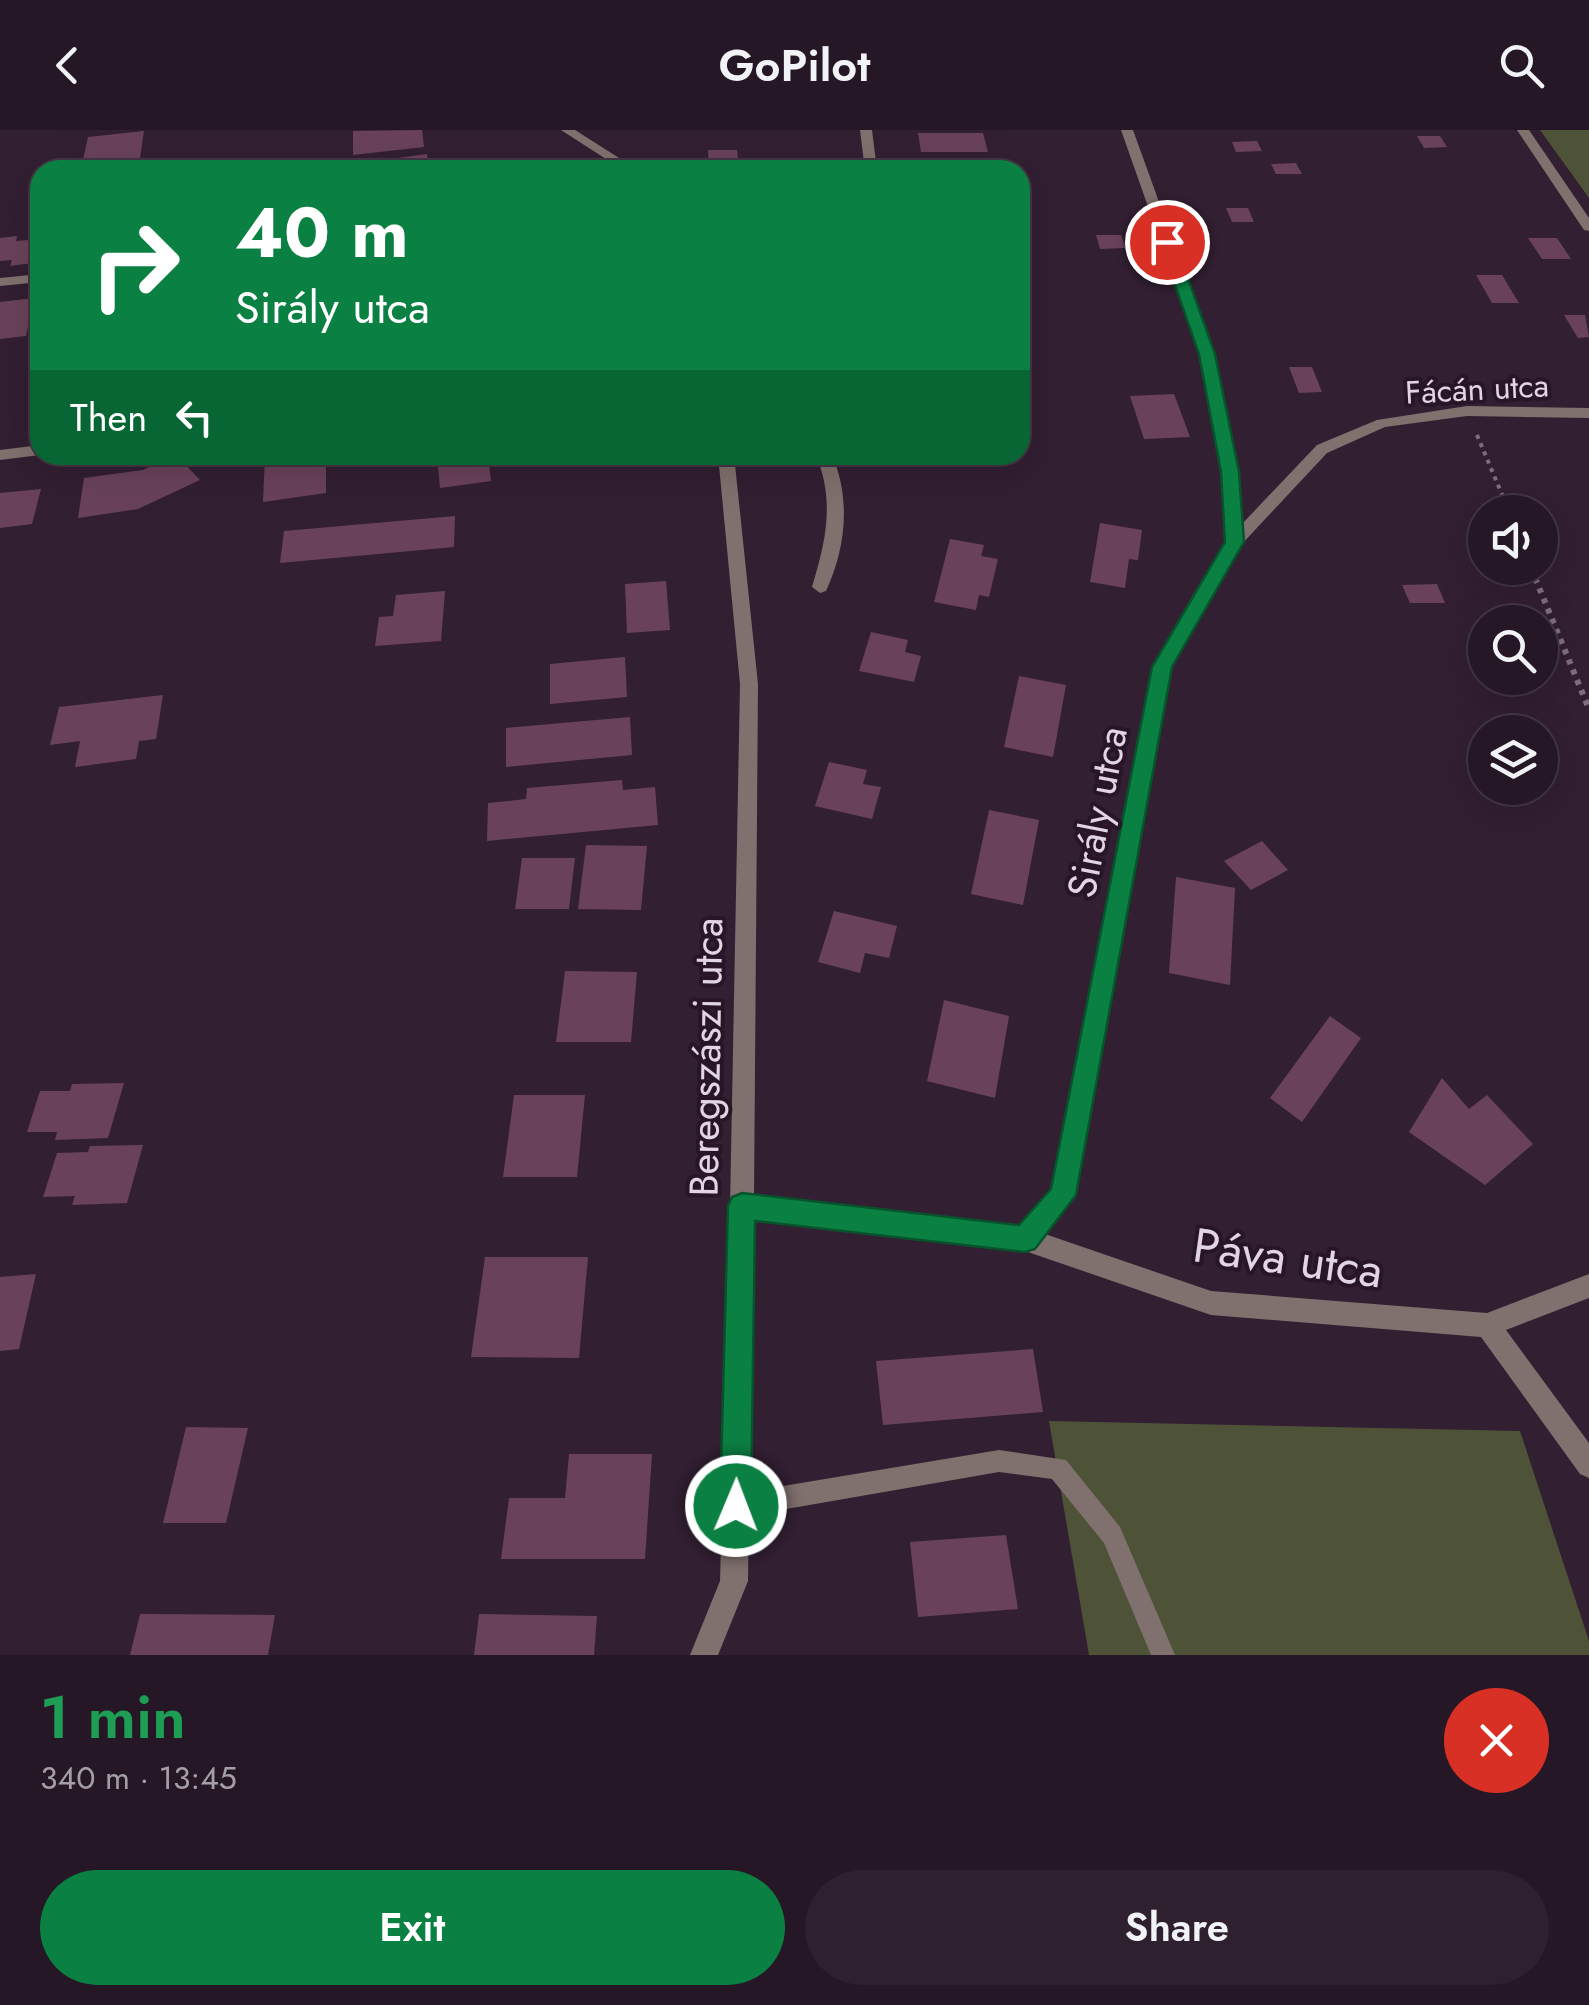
<!DOCTYPE html>
<meta charset="utf-8">
<style>
:root{--surface:#261726;--page:#2e202e;--text:#f1f3f6;--muted:#a49fa7;--line:#423643;--accent:#0b8043}
body{margin:0;font-family:Jost,sans-serif;background:var(--page);color:var(--text);height:100vh;display:flex;flex-direction:column;font-size:38px;white-space:nowrap}
*{box-sizing:border-box;margin:0}
p{font-size:32px;color:var(--muted)}
.icon{flex:none;width:55px;height:55px;fill:none;stroke:currentColor;stroke-width:2;stroke-linecap:round;stroke-linejoin:round}
.map{position:relative;height:1525px;overflow:hidden}
.side{display:flex;flex-direction:column;background:var(--surface);flex:1}
.side>*{flex:none}
.hud{position:absolute;left:30px;top:30px;width:1000px;height:305px;border-radius:30px;box-shadow:0 10px 40px #0002,0 0 0 2px var(--line);background:#0b8043;color:#fff;overflow:hidden}
.controls{position:absolute;left:1468px;top:365px;display:grid;gap:20px}
.controls a{display:grid;place-items:center;width:90px;height:90px;border-radius:50%;background:var(--surface);box-shadow:0 10px 40px #0002,0 0 0 2px var(--line);font-size:50px}
.pin{position:absolute;display:grid;place-items:center;width:85px;height:85px;color:#fff;margin:-42px;border:5px solid #fff;border-radius:50%;box-shadow:0 2px 10px #0007}
.me{position:absolute;width:110px;margin:-55px;rotate:1deg;stroke-linejoin:round;filter:drop-shadow(0 0 8px #0008)}
.turn{display:flex;align-items:center;gap:35px;height:210px;padding:0 40px;font-size:45px}
.turn .icon{width:130px;height:130px;stroke-width:2.5}
.turn b{display:block;font-size:70px;line-height:85px}
.then{display:flex;align-items:center;height:95px;padding:0 40px;background:#0003;gap:20px;font-size:38px}
.round{display:grid;place-items:center;flex:none;width:105px;height:105px;border-radius:52px;background:var(--page)}
.overview{display:flex;align-items:center;justify-content:space-between;height:170px;padding:0 40px}
h1{font-size:60px;font-weight:600;line-height:75px;color:#1e9e55}
.button{display:flex;gap:20px;margin-top:auto;padding:20px 40px}
.button a{flex:1;height:115px;border-radius:60px;background:var(--accent);color:#fff;font-size:40px;font-weight:600;line-height:115px;text-align:center}
.button a+a{background:var(--page);color:var(--text)}
header{display:flex;justify-content:space-between;align-items:center;height:130px;padding:0 40px;background:var(--surface);font-size:45px;font-weight:600}
.map>svg:first-child{display:block}
.green{fill:#4e5338}
.building{fill:#69425a}
.lines{fill:none;stroke-linecap:round;stroke-linejoin:round}
.path-far1{stroke:#7f6e7f;stroke-width:4;stroke-dasharray:4 5;stroke-linecap:butt}
.path{stroke:#7f6e7f;stroke-width:6;stroke-dasharray:5 6;stroke-linecap:butt}
.lane{fill:#80706e;fill-rule:evenodd}
.street{fill:#80706e;fill-rule:evenodd}
.route{fill:#0b8043;stroke:#07532c;stroke-width:2.5}
.labels{text-anchor:middle;dominant-baseline:central;stroke-width:8;stroke-linejoin:round;paint-order:stroke}
.far-street-label{font-size:32px;fill:#e2d5e2;stroke:#281528}
.street-label{font-size:40px;fill:#e2d5e2;stroke:#281528}
.near-street-label{font-size:48px;fill:#e2d5e2;stroke:#281528}
</style>
<header><svg class="icon" aria-label="back" viewBox="0 0 24 24"><path d="M15 5l-7 7 7 7"/></svg>GoPilot<svg class="icon" aria-label="search" viewBox="0 0 24 24"><circle cx="10" cy="10" r="6"/><path d="M15 15l6 6"/></svg></header>
<div class="map">
<svg width="1589" height="1525" viewBox="0 0 1589 1525">
<rect width="100%" height="100%" fill="#321f32"/>
<!-- green -->
<path class="green" d="M1540,0H1589V68Z
M1049,1291L1520,1301L1589,1511V1525H1089Z"/>
<!-- building -->
<path class="building" d="M422,0L424,17L353,25V1Z
M144,1L140,28L82,34L88,7Z
M918,3H983L988,22H921Z
M1417,6H1440L1447,17L1424,18Z
M1257,11L1262,21L1236,22L1232,12Z
M708,20H737L739,40H709Z
M427,24L429,40H378L376,31Z
M1296,33L1302,44H1276L1271,34Z
M990,34L991,40H934L933,35Z
M1226,78H1248L1254,92H1232Z
M1096,105H1121L1126,118L1100,119Z
M17,106L16,111L40,109V132L10,136L12,130L0,131V108Z
M1528,108H1557L1571,129H1542Z
M1476,145H1502L1519,173H1492Z
M34,168L26,206L0,209V172Z
M1564,185H1585L1589,207L1578,208Z
M1289,237H1312L1322,262L1299,263Z
M1174,264L1190,307L1144,309L1130,266Z
M176,325L200,350L138,379L78,388L84,348L143,340Z
M265,325H326V363L263,372Z
M437,325H488L491,351L440,358Z
M624,325H681V329L624,331Z
M41,359L32,394L0,398V363Z
M455,386L454,417L280,433L284,401Z
M1100,393L1142,400L1138,430L1129,429L1125,458L1090,452Z
M950,409L984,415L981,426L998,429L989,467L979,465L976,480L934,472Z
M666,451L670,500L627,503L625,454Z
M1437,454L1445,473H1410L1402,455Z
M445,461L441,511L375,516L379,487L393,486L396,465Z
M871,502L908,510L905,522L921,526L914,552L859,541Z
M625,527L627,567L550,574V534Z
M1019,546L1066,555L1053,627L1004,617Z
M163,565L156,609L139,611L136,629L75,637L80,611L50,615L59,577Z
M630,587L632,625L506,637V598Z
M829,632L867,640L863,654L881,657L872,689L815,676Z
M622,650L623,660L655,657L658,695L487,711L488,673L526,669L527,658Z
M989,680L1039,690L1023,775L971,764Z
M1262,711L1288,740L1251,760L1224,731Z
M586,715L647,716L641,780L578,779Z
M522,728H575L569,779H515Z
M1176,747L1235,758L1230,855L1169,843Z
M834,781L897,796L889,828L865,823L860,843L818,832Z
M565,841L637,842L631,912H556Z
M944,870L1009,886L995,968L927,951Z
M1330,886L1361,908L1302,992L1270,968Z
M1442,948L1469,979L1487,965L1533,1014L1485,1055L1409,1002Z
M124,953L108,1008L55,1010L57,1002H27L40,961H70L72,954Z
M514,965H585L577,1047H503Z
M143,1015L127,1073L72,1075L75,1066L43,1067L57,1023L88,1022L90,1016Z
M485,1127H588L579,1228L471,1227Z
M36,1144L19,1219L0,1221V1147Z
M1033,1219L1043,1282L883,1295L876,1231Z
M186,1297L248,1298L226,1393H163Z
M569,1324H652L645,1429H501L509,1368H565Z
M1006,1405L1018,1479L918,1487L910,1412Z
M140,1484L275,1485L268,1525H130Z
M479,1484L597,1486L594,1525H474Z"/>
<g class="lines">
<!-- path-far1 -->
<path class="path-far1" d="M1477,305L1506,374"/>
<!-- path -->
<path class="path" d="M1505,371L1509,382
M1531,438L1589,579"/>
<!-- lane -->
<path class="lane" d="M999,1320L1066,1330L1120,1397L1175,1525H1151L1104,1413L1052,1349L999,1342L735,1388L727,1384L723,1376L727,1368L735,1364Z"/>
<!-- street -->
<path class="street" d="M561,0H575L638,40H623Z
M860,0H872L877,40H865Z
M1121,0H1133L1214,224L1238,342L1241,395L1317,315L1377,290L1467,276L1589,278V288L1467,286L1385,297L1327,323L1240,416L1172,537L1075,1065L1045,1104L1211,1161L1487,1183L1589,1144V1168L1506,1200L1589,1313V1348L1580,1344L1481,1207L1211,1185L1025,1121L753,1090L748,1451L718,1525H690L720,1451L730,1077L740,554L718,325H734L758,554L754,1067L1020,1097L1052,1060L1154,537L1226,412L1222,342L1200,224Z
M1517,0H1529L1589,88V101L1584,100Z
M40,144V152L0,156V148Z
M40,315V325L0,330V320Z
M816,325H832C851,369 846,418 826,461L820,463L812,457C826,411 835,371 816,325Z"/>
</g>
<!-- route -->
<path class="route" d="M1162,109L1175,112L1215,224L1239,342L1244,412L1172,537L1076,1065L1035,1119L1025,1122L755,1091L751,1376L746,1386L736,1391L725,1386L720,1376L728,1076L732,1067L742,1063L1019,1095L1051,1059L1152,537L1225,412L1221,342L1199,224L1160,112Z"/>
<g class="labels">
<!-- far-street labels -->
<g class="far-street-label">
<text transform="translate(1477 259) rotate(-3)">Fácán utca</text>
</g>
<!-- street labels -->
<g class="street-label">
<text transform="translate(1097 682) rotate(-79)">Sirály utca</text>
<text transform="translate(706 927) rotate(-89)">Beregszászi utca</text>
</g>
<!-- near-street labels -->
<g class="near-street-label">
<text transform="translate(1288 1128) rotate(8)">Páva utca</text>
</g>
</g>
</svg>
<div class="controls">
<a><svg class="icon" aria-label="sound" viewBox="0 0 24 24"><path d="M4 9h4l5-4v14l-5-4H4zM17 9q2 3 0 6"/></svg></a>
<a><svg class="icon" aria-label="search" viewBox="0 0 24 24"><circle cx="10" cy="10" r="6"/><path d="M15 15l6 6"/></svg></a>
<a><svg class="icon" aria-label="layers" viewBox="0 0 24 24"><path d="M12 4l9 5-9 5-9-5zM3 14l9 5 9-5"/></svg></a>
</div>
<div class="pin" style="left:1167px;top:112px;background:#d93025"><svg class="icon" aria-label="arrive" viewBox="0 0 24 24"><path d="M6 21V4h12l-3 4 3 4H6"/></svg></div>
<svg class="me" style="left:736px;top:1376px" viewBox="-20 -20 40 40"><circle r="17" fill="#0b8043" stroke="#fff" stroke-width="3"/><path d="M0-11L8 9 0 5-8 9z" fill="#fff"/></svg>
<div class="hud">
<div class="turn"><svg class="icon" aria-label="right" viewBox="0 0 24 24"><path d="M7 20v-9h11M14 6l5 5-5 5"/></svg><div><b>40 m</b>Sirály utca</div></div>
<div class="then">Then<svg class="icon" aria-label="left" viewBox="0 0 24 24"><path d="M17 20v-9H6M10 6l-5 5 5 5"/></svg></div>
</div>
</div>
<section class="side">
<div class="overview"><div><h1>1 min</h1><p>340 m · 13:45</p></div><a class="round" style="background:#d93025;color:#fff"><svg class="icon" aria-label="close" viewBox="0 0 24 24"><path d="M6 6l12 12M18 6L6 18"/></svg></a></div>
<div class="button"><a>Exit</a><a>Share</a></div>
</section>
